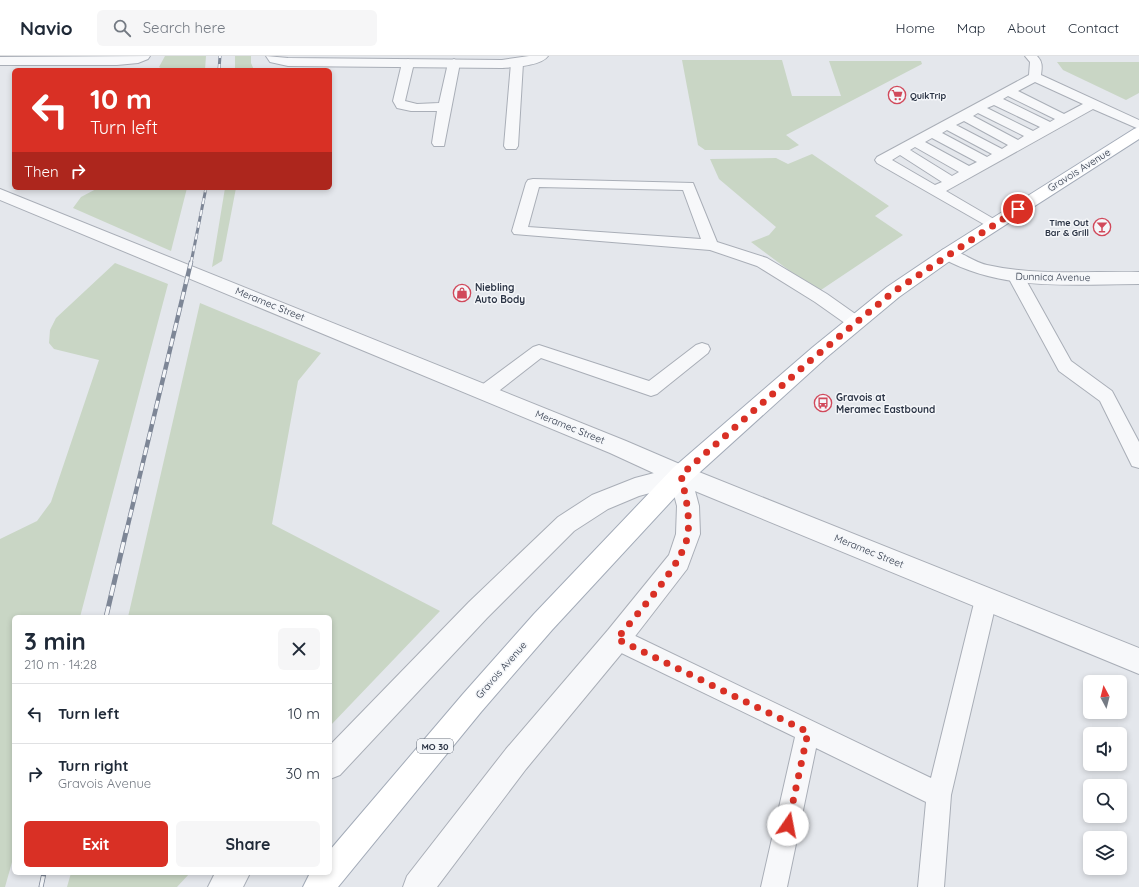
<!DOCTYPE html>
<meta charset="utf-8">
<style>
:root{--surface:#fff;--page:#f6f6f7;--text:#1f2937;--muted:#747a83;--line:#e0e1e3;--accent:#d93025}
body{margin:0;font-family:Quicksand,sans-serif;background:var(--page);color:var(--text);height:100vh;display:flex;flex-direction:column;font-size:15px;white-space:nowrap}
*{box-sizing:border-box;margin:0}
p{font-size:13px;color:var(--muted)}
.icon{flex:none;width:22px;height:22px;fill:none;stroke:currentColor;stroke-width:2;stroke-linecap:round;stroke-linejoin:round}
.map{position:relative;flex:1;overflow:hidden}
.panel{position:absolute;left:12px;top:559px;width:320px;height:260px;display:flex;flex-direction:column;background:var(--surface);border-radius:6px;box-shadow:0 2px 6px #0003}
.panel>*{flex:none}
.guide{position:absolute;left:12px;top:12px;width:320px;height:122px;border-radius:6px;box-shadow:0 2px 6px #0003;background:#d93025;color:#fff;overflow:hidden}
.needle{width:26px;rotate:353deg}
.fabs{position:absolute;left:1083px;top:619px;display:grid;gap:8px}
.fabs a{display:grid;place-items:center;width:44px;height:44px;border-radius:6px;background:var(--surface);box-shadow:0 2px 6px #0003;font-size:20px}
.pin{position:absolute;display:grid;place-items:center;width:34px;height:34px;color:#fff;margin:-17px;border:2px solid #fff;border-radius:50%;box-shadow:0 1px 4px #0007}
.me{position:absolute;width:44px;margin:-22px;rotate:12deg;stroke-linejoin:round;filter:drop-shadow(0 0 3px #0008)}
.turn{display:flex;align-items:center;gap:14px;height:84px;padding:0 12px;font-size:18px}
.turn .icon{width:52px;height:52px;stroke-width:2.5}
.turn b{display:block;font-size:28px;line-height:34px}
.then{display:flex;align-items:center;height:38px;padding:0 12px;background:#0003;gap:8px;font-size:15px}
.round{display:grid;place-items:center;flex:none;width:42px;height:42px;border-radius:6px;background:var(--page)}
.head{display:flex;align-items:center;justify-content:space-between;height:68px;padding:0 12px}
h1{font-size:24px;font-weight:700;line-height:30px}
.button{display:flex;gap:8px;margin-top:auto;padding:8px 12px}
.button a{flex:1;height:46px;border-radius:6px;background:var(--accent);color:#fff;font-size:16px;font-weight:700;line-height:46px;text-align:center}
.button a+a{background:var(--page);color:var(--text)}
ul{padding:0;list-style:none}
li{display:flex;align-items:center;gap:12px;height:60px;padding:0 12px;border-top:1px solid var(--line)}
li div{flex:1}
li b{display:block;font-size:15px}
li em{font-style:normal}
header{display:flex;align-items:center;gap:24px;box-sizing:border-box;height:56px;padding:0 20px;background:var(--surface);border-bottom:1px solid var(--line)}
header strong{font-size:19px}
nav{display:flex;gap:22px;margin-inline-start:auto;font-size:14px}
.search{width:280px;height:36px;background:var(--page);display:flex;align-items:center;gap:10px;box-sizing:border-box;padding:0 14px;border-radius:6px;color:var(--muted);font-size:15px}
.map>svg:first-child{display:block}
.green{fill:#c9d6c5}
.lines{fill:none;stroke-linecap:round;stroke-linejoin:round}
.service-casing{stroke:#a9aeb7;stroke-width:2}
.minor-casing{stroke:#a9aeb7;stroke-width:2}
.tertiary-casing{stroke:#a9aeb7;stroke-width:2}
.primary-casing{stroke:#a3abb8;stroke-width:2}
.service{fill:#f7f8fa;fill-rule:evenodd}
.minor{fill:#f7f8fa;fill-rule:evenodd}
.tertiary{fill:#f7f8fa;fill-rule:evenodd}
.primary{fill:#fff;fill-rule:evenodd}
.rail-far2-casing{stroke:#7d8696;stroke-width:3}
.rail-far1-casing{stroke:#7d8696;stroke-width:4.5}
.rail-casing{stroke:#7d8696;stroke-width:5}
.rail-far2{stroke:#f4f6f9;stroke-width:2;stroke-dasharray:6;stroke-linecap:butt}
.rail-far1{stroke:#f4f6f9;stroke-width:3;stroke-dasharray:8;stroke-linecap:butt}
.rail{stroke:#f4f6f9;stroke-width:3.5;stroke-dasharray:11;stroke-linecap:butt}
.route{stroke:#d93025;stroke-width:7;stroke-dasharray:0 12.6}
.labels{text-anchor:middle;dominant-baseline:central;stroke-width:3;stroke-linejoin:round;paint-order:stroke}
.far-poi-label{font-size:9px;font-weight:bold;fill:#2b3445;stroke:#f4f6f9;text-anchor:start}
.shield{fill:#f4f6f9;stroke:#676e7b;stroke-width:1}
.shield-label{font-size:9px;font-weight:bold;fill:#2b3445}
.street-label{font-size:10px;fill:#2b3445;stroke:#f4f6f9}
.poi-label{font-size:10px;font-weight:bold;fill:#2b3445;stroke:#f4f6f9;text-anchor:start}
</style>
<header>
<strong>Navio</strong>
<div class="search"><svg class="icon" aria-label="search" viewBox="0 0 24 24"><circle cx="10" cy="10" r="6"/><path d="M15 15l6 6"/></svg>Search here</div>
<nav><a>Home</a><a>Map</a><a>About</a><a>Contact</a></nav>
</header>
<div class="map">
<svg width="1139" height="831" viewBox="0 0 1139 831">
<rect width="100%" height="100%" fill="#e4e7ec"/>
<!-- green -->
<path class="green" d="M165,0H206L205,14H164L159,11Z
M235,0H251V7L254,14H235Z
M682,4H782L792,40H841L829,5H921L922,8L786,79L799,89L789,94H705L698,89Z
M1057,6H1139V37L1126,44L1063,14Z
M812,98L889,150L875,160L903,179L818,236L751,186L769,179L776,171L719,123L710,103L776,102L788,108Z
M98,132H187L171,195L73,152L81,141Z
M225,132H236L222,205L212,211Z
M115,207L168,228L80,561H14V799L5,831H0V483L37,465L51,446L99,304L54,293L49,287L50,274L56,262Z
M200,247L321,297L298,325L272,468L440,555L330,670V561H128Z
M71,817H190L177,831H67Z"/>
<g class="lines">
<defs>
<path id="service" d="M1025,0H1037C1043,6 1042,11 1041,19L1139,64V73L1093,53L946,135L999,166L1001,169L999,172L994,174L877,107L875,104L877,101L1029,19L1030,6ZM1035,26L1083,48L1064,58L1018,35ZM1008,40L1055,63L1050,66L1003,43ZM994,49L1040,71L1033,75L987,52ZM978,57L1024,80L1018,84L973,60ZM964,65L1008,89L1002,93L956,69ZM947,74L992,98L987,101L942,77ZM932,82L977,106L969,110L925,86ZM915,91L959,116L952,120L910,94ZM900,99L942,126L935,129L892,104Z
M408,3L414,7L405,45L417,48L439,47L448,7L454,3L460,7L444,90H434L432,87L437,55H411L397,52L393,45L402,7Z
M517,3L523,7L518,90L516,93H506L504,90L511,7Z
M533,123L693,127L717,186L767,202L827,238L861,262L863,266L861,270L855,272L849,270L815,246L757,210L710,194L514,178L512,175L526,127L528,124ZM539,131L683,134L701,183L528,171Z
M1016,216L1022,217L1071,305L1112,335L1139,386V412L1132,410L1100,345L1059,315L1008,221L1010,217Z
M702,287L708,289L710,293L708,297L657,338L651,340L541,302L491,341L485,343L479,341L476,336L479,331L533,291L539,289L649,325L696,289Z
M986,533L994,536L997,543L951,739L944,831H918L926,746L816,692L787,831H761L795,681L609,591L606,583L609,575L617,572L625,575L931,722L975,543L978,536Z"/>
<path id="minor" d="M150,0L148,3L138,7L117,9H0V1Z
M266,0L288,2L502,4L529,0H548C541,10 514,11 502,12L288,10L270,6Z
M948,192C962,196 973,206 987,209C1036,220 1089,215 1139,216V228C1071,228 1004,236 942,202L939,198L942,194Z
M681,410L689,412L699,450L700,478L687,513L626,592L526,713L437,831H403L407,820L506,693L608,574L669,499L676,478L677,450L672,431L639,440L608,453L574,475L487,562L340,719L330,723V689L469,546L558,461L592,439L635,422Z
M215,817H250L243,831H208Z"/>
<path id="tertiary" d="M0,133L626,385L689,412L1139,592V618L673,426L610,397L0,144Z"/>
<path id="primary" d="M1139,71V83L954,202L899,241L827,301L689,426L552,574L481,656L338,831H303L310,817H330V794L463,638L534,558L673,412L813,291L887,231L942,194L1134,73Z"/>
</defs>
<!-- service casing -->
<use href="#service" class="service-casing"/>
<!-- minor casing -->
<use href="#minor" class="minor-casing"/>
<!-- tertiary casing -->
<use href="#tertiary" class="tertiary-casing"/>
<!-- primary casing -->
<use href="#primary" class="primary-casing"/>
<!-- service -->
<use href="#service" class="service"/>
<!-- minor -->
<use href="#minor" class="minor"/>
<!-- tertiary -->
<use href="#tertiary" class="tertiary"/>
<!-- primary -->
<use href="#primary" class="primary"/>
<defs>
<path id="rail-far2" d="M219,14L220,0
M191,207L206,132"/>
<path id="rail-far1" d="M126,477L191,206"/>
<path id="rail" d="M106,561L126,476
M41,831L44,817"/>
</defs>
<!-- rail-far2 casing -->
<use href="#rail-far2" class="rail-far2-casing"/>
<!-- rail-far1 casing -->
<use href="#rail-far1" class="rail-far1-casing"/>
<!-- rail casing -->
<use href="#rail" class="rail-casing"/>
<!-- rail-far2 -->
<use href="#rail-far2" class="rail-far2"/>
<!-- rail-far1 -->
<use href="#rail-far1" class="rail-far1"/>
<!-- rail -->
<use href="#rail" class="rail"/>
</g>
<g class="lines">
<!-- route -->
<path class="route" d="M788,769L808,676L617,583C637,557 685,507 688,477C690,457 685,438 681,419L811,304L893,236L1018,153"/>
</g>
<!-- icons -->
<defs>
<symbol id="supermarket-ring" viewBox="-11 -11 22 22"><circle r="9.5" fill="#f4f6f9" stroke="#d1495b" stroke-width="1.5"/><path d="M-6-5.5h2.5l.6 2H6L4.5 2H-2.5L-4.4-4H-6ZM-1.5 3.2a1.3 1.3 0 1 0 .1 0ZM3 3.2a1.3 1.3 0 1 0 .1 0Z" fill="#d1495b"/></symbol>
<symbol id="bar-ring" viewBox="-11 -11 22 22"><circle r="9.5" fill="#f4f6f9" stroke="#d1495b" stroke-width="1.5"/><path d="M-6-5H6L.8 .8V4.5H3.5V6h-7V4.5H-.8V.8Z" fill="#d1495b"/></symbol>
<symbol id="shop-ring" viewBox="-11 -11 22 22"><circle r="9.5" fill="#f4f6f9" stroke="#d1495b" stroke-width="1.5"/><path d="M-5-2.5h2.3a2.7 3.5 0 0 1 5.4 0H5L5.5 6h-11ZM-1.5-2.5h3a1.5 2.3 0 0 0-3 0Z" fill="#d1495b"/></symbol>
<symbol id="bus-ring" viewBox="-11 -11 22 22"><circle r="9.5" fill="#f4f6f9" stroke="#d1495b" stroke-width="1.5"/><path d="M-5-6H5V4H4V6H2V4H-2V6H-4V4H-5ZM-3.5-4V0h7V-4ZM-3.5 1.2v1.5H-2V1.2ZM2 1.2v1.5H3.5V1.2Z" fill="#d1495b"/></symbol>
</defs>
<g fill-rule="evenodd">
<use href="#supermarket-ring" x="887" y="29" width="20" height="20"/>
<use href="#bar-ring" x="1092" y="161" width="20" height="20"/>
<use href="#shop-ring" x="452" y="227" width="20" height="20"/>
<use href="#bus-ring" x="813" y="337" width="20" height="20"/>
</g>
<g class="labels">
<!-- far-poi labels -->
<g class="far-poi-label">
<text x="910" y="39">QuikTrip</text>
<text x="1089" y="166" text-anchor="end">Time Out<tspan x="1089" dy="10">Bar &amp; Grill</tspan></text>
</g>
<!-- shield labels -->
<rect class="shield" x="417" y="683" width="36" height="14" rx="3"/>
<g class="shield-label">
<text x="435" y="690">MO 30</text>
</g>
<!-- street labels -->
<g class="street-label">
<text transform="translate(1079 114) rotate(-32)">Gravois Avenue</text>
<text transform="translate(1053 221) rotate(1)">Dunnica Avenue</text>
<text transform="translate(270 248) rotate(22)">Meramec Street</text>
<text transform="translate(570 371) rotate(22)">Meramec Street</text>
<text transform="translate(869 495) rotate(22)">Meramec Street</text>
<text transform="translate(501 614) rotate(-49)">Gravois Avenue</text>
</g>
<!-- poi labels -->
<g class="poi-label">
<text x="475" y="231">Niebling<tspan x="475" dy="12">Auto Body</tspan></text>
<text x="836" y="341">Gravois at<tspan x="836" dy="12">Meramec Eastbound</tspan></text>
</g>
</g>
</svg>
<div class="fabs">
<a><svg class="needle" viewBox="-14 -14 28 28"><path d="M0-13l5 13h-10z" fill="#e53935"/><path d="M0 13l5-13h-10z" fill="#747a83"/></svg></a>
<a><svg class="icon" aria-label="sound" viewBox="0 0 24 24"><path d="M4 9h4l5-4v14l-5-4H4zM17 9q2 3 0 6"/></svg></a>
<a><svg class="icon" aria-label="search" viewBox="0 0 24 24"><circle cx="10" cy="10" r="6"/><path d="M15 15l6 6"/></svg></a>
<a><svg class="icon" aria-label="layers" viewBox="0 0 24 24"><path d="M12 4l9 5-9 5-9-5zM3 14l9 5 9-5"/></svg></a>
</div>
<div class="pin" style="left:1018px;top:153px;background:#d93025"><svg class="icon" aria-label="arrive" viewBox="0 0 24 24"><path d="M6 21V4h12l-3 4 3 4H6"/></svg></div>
<svg class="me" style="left:788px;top:769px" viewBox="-20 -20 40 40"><circle r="19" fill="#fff"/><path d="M0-13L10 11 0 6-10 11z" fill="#d93025"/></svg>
<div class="guide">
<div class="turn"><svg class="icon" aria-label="left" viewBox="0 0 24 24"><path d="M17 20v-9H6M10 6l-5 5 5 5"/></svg><div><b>10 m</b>Turn left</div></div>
<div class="then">Then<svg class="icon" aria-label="right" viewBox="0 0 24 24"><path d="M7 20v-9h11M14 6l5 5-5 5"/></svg></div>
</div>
<section class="panel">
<div class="head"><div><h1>3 min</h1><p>210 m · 14:28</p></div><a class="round"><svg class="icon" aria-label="close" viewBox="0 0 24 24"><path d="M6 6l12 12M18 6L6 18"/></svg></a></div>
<ul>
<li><svg class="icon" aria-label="left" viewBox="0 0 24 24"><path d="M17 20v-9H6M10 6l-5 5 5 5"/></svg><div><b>Turn left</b></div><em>10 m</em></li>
<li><svg class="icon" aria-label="right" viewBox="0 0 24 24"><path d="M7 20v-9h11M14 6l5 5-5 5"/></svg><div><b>Turn right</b><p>Gravois Avenue</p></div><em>30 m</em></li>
</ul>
<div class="button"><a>Exit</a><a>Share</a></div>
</section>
</div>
